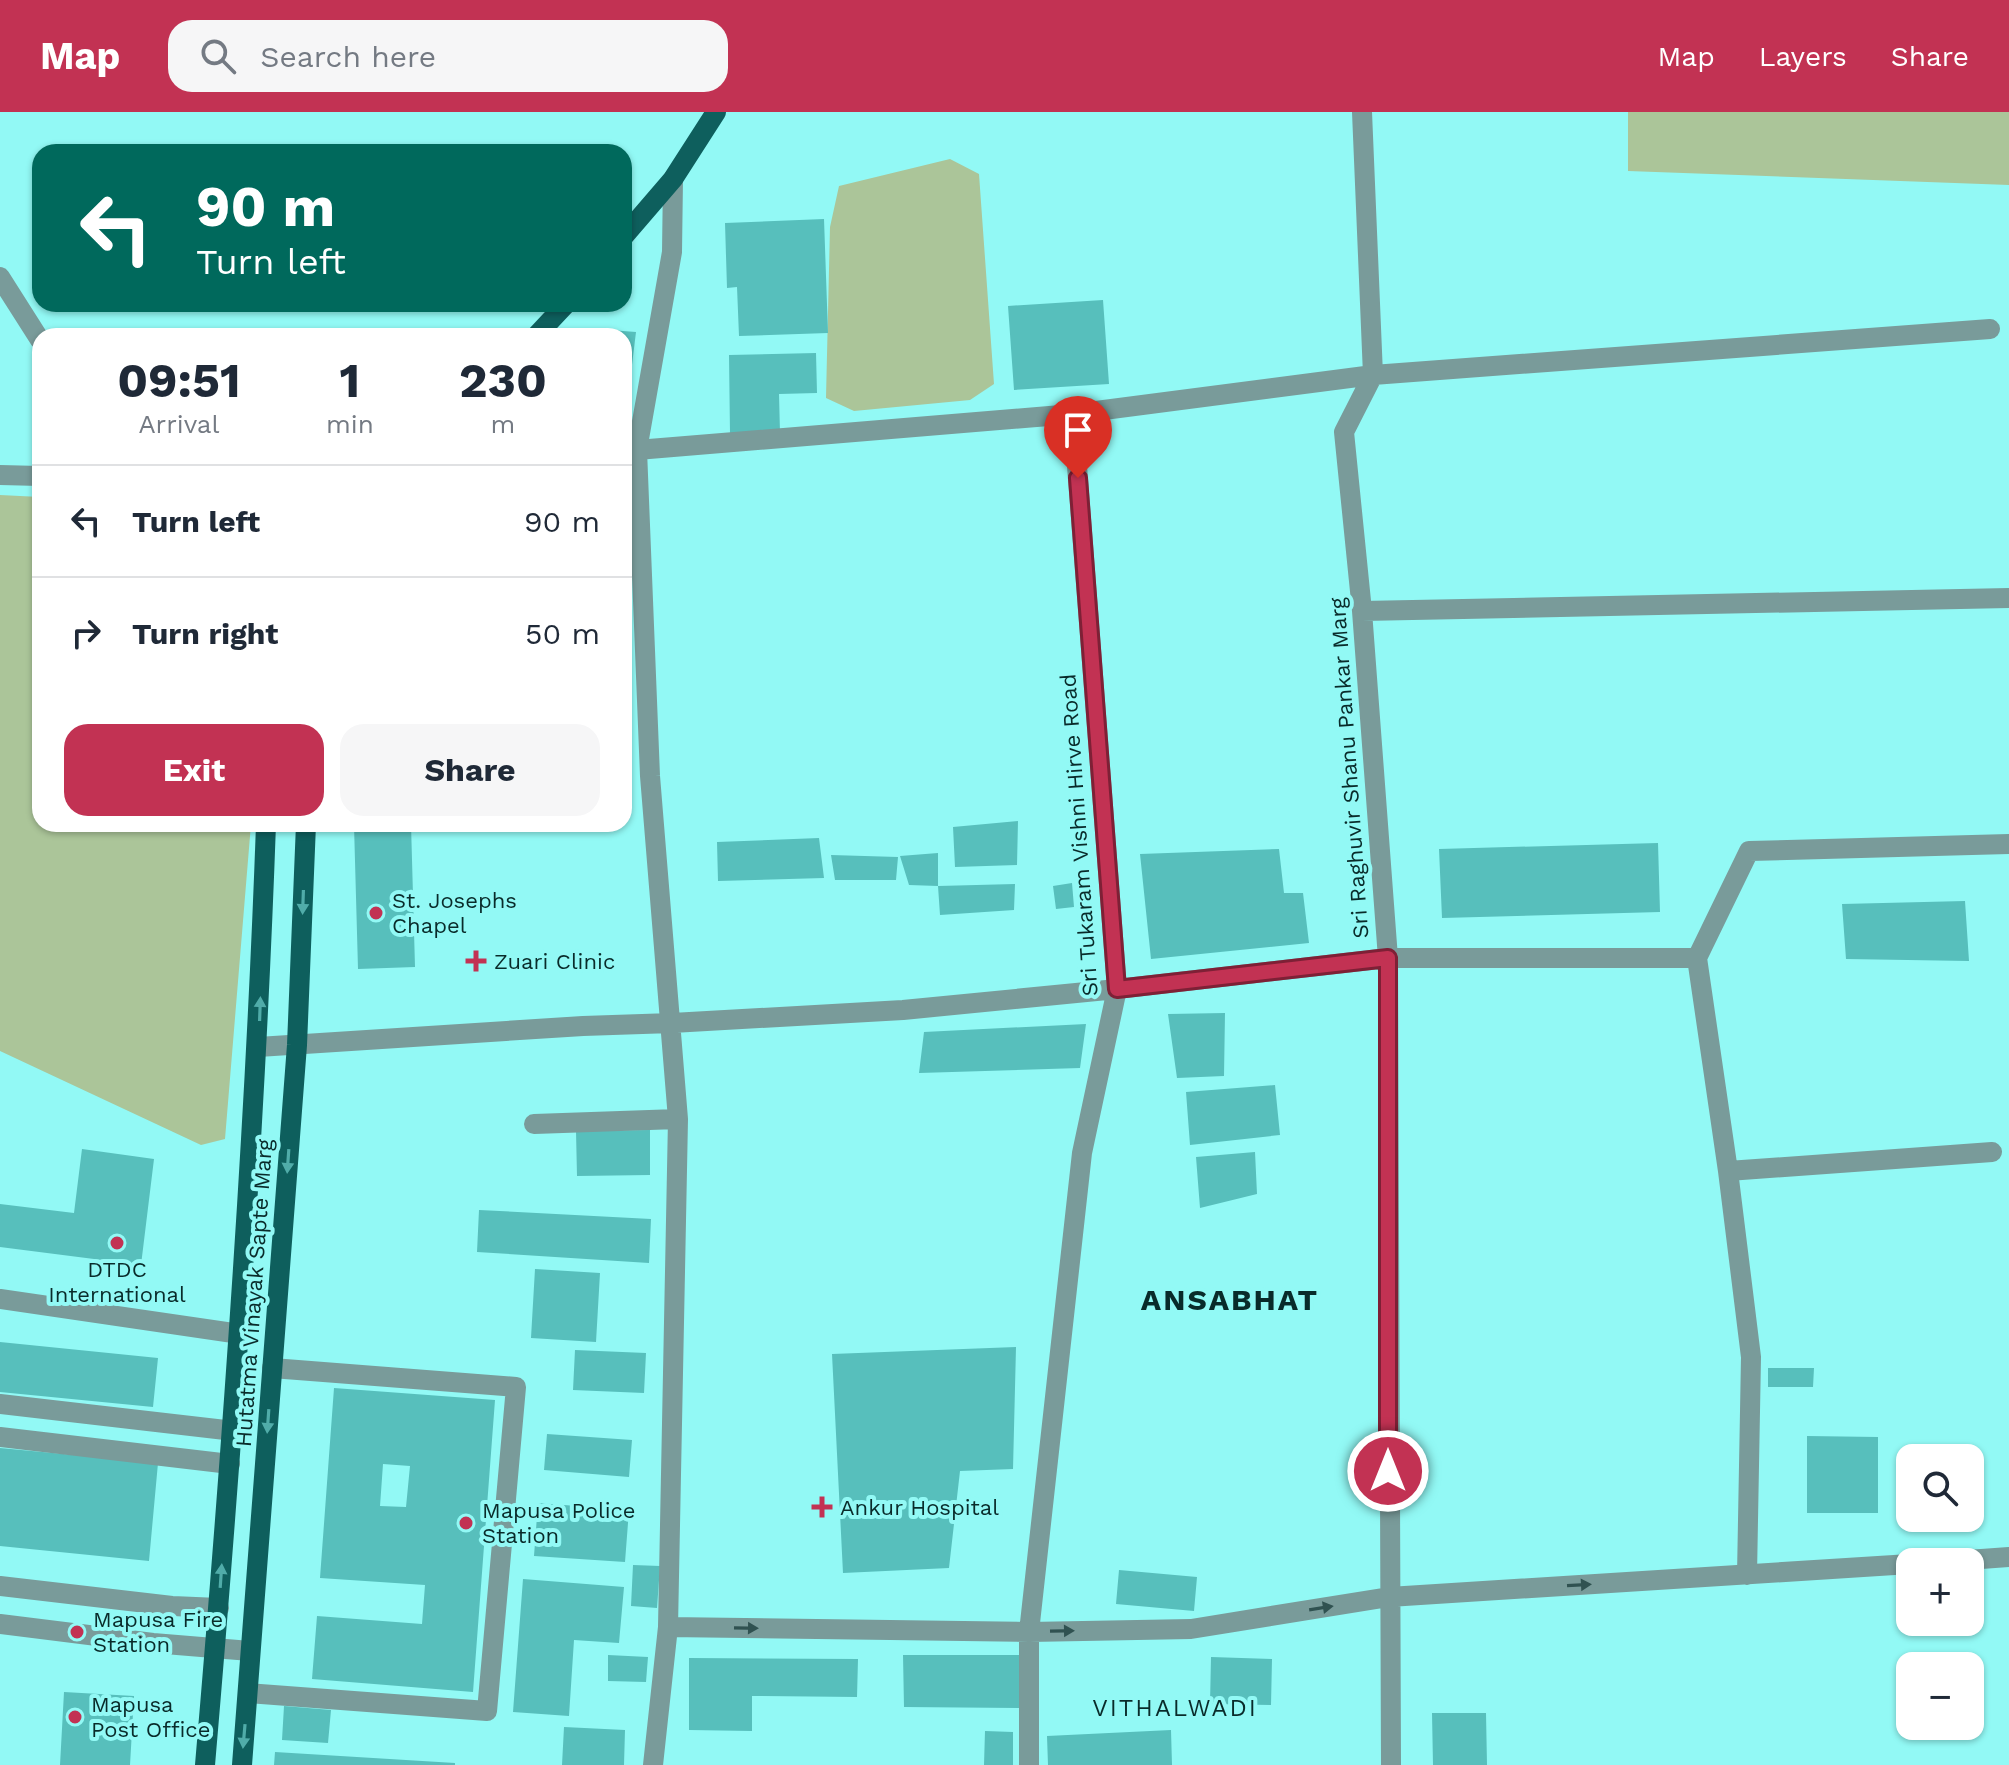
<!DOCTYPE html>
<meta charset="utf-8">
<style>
:root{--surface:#fff;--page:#f6f6f7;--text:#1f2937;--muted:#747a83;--line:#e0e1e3;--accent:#c23253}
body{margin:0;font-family:"Work Sans",sans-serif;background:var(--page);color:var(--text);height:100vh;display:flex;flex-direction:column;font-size:30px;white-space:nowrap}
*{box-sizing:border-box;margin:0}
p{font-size:26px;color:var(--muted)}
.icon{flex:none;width:44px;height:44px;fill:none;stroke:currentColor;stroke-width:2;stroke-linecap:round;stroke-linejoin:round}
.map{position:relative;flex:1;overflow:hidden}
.side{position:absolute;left:32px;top:216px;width:600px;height:504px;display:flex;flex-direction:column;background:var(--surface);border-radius:24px;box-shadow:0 2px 6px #0004}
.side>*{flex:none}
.banner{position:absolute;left:32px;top:32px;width:600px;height:168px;border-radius:24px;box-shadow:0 2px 6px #0004;background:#00695c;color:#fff;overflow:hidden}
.tools{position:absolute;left:1896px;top:1332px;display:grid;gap:16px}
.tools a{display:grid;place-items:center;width:88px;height:88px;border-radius:16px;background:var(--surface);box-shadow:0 2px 6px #0004;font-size:40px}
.pin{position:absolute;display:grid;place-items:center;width:68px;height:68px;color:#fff;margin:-82px -34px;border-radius:50% 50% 50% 0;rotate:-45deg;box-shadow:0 0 8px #0007}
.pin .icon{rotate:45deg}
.me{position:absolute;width:88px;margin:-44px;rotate:0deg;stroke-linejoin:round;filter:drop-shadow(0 0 6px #0008)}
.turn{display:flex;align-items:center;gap:28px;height:168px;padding:0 32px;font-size:36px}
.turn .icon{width:104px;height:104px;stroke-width:2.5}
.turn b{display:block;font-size:56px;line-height:68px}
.eta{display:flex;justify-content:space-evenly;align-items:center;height:136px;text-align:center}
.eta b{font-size:48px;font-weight:700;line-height:56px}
.action{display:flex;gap:16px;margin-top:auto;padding:16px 32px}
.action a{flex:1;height:92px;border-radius:24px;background:var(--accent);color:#fff;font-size:32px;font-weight:700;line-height:92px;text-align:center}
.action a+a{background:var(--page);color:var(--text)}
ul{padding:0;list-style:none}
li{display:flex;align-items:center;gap:24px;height:112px;padding:0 32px;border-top:2px solid var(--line)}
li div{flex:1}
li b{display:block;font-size:30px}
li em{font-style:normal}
header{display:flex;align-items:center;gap:48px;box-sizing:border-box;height:112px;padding:0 40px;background:var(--accent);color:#fff}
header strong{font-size:38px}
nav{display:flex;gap:44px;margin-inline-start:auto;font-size:28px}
.search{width:560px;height:72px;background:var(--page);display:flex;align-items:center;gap:20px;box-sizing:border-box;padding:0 28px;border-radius:24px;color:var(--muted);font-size:30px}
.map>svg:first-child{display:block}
.green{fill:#abc599}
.building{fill:#57bfbc;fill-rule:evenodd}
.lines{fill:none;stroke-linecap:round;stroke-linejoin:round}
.minor{stroke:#799b9a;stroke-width:20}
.major{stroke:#0e5f5d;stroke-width:20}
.oneway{fill:#50aca9}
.oneway2{fill:#305251}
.route-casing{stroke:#7e2036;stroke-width:20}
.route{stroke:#c23253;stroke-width:14}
.poi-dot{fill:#c23253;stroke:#92f9f5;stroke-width:3}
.labels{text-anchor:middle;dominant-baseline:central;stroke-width:8;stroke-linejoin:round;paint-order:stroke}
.street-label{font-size:22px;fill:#092b2a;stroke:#92f9f5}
.poi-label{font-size:22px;fill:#092b2a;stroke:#92f9f5;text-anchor:start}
.neighbourhood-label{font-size:24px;letter-spacing:2px;fill:#092b2a;stroke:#92f9f5}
.district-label{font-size:30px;font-weight:bold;letter-spacing:2px;fill:#092b2a;stroke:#92f9f5}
</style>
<header>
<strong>Map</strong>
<div class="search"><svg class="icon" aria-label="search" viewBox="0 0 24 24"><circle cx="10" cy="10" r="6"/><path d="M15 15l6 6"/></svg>Search here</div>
<nav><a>Map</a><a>Layers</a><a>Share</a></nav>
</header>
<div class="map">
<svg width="2009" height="1653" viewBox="0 0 2009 1653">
<rect width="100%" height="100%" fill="#92f9f5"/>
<!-- green -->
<path class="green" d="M1628,0H2009V73L1628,59Z
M950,47L979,62L994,272L970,288L854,299L826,286L830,115L839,74Z
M0,383L40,385V712H251L225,1027L201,1033L0,939Z"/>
<!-- building -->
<path class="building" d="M824,107L828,221L739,224L737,175L727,176L725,111Z
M1103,188L1109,272L1014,278L1008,194Z
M584,216L636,220L626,302L624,224H576Z
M816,241L817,281L779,282L780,321L730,322L729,243Z
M1018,709L1017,753L955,755L953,715Z
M411,712L415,855L358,857L354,713Z
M819,726L824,766L718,769L717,730Z
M1658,731L1660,800L1442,806L1439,737Z
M1279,737L1284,781H1303L1309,831L1151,847L1140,742Z
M938,741V774L909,773L900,744Z
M831,743L898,745L896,768H835Z
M1072,771L1074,795L1056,797L1053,774Z
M1015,772L1014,798L940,803L938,774Z
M1965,789L1969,849L1846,847L1842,792Z
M1225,901L1224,964L1177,966L1168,902Z
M1086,912L1080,956L919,961L924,920Z
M1275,973L1280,1023L1190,1033L1186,980Z
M650,1018V1063L577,1064L576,1019Z
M82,1037L154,1047L141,1153L0,1135V1092L74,1101Z
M1255,1040L1257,1082L1200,1096L1196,1045Z
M479,1098L651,1107L649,1151L477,1140Z
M535,1157L600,1161L596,1230L531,1226Z
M0,1230L158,1246L153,1295L0,1280Z
M1016,1235L1013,1357L960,1359L949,1456L843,1461L832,1242Z
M575,1238L646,1241L644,1281L573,1278Z
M1768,1256H1814L1813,1275H1768Z
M334,1276L495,1288L473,1580L312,1567L317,1504L422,1512L425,1473L320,1466ZM383,1352L410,1354L406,1395L380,1394Z
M547,1322L632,1328L629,1365L544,1358Z
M1807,1324L1878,1325V1401H1807Z
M0,1336L158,1351L149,1449L0,1434Z
M538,1391L629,1398L625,1450L534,1444Z
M633,1453L660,1454L657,1496L631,1494Z
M1119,1458L1197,1465L1194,1499L1116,1492Z
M523,1467L624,1475L619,1531L574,1528L569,1604L513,1600Z
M608,1543L648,1545L646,1570L608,1569Z
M903,1543H1020V1596L904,1595Z
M1211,1545L1272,1547L1271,1593L1210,1592Z
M689,1546L858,1547L857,1585L752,1584V1619L689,1618Z
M64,1580L134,1584L130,1653H60Z
M284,1594L331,1598L328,1631L282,1628Z
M1432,1601H1486L1487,1653H1433Z
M564,1615L625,1618L624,1653H562Z
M1171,1618L1172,1653H1048L1047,1624Z
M985,1619L1013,1620V1653H984Z
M275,1640L455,1651V1653H274Z"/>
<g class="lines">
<!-- minor -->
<path class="minor" d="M1362,0L1373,263L1344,320L1362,499L1388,846L1391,1653
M0,165L40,228
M637,338L1073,302L1373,263L1990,217
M0,363L40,364
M1362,499L2009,486
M1697,846L1749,739L2009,732
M258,935L583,914L672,911L903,898L1117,877L1388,846H1697L1728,1059L1751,1245L1747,1463
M534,1012L678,1007
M1728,1059L1992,1040
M0,1187L240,1222
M0,1292L234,1319
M0,1325L230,1352
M1940,1450L2009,1445
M0,1474L172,1494L219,1496
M0,1512L153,1531L250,1539
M668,1515L1029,1520L1191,1517L1389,1485L1910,1452
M248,1581L487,1599L516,1275L272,1256
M653,1653L668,1515L678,1007L650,664L637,338L672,140L673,67
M1029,1653V1520L1082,1041L1117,877L1073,302"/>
<!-- major -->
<path class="major" d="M624,124L673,67L716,0
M536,224L566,192
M205,1653C232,1339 255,1026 266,712
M242,1653L297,933L306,712"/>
</g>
<!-- one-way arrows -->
<defs><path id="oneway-solid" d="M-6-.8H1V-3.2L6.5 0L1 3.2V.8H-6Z" transform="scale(2)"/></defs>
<g class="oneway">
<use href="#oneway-solid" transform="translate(303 790) rotate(92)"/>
<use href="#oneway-solid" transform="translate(260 897) rotate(-88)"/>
<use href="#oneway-solid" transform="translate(288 1049) rotate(94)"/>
<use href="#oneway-solid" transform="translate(268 1309) rotate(94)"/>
<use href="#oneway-solid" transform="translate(221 1464) rotate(-86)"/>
<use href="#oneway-solid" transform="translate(244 1624) rotate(95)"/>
</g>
<g class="oneway2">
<use href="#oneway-solid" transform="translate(1579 1473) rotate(-3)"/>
<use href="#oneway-solid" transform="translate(1321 1496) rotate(-9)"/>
<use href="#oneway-solid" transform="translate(746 1516) rotate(1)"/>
<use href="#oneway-solid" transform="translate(1062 1519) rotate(-1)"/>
</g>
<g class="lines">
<defs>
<path id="route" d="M1078,366L1117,877L1388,846V1359"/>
</defs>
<!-- route casing -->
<use href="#route" class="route-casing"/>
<!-- route -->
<use href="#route" class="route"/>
</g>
<!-- markers -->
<g class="poi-dot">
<circle cx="376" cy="801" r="8"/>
<path d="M472 837h8v8h8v8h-8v8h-8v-8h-8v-8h8z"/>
<circle cx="117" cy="1131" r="8"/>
<path d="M818 1383h8v8h8v8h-8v8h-8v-8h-8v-8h8z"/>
<circle cx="466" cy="1411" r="8"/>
<circle cx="77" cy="1520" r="8"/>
<circle cx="75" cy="1605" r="8"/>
</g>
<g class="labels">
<!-- street labels -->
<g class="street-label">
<text transform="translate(1349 656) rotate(-94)">Sri Raghuvir Shanu Pankar Marg</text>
<text transform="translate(1079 723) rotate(-94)">Sri Tukaram Vishni Hirve Road</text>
<text transform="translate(254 1181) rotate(-86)">Hutatma Vinayak Sapte Marg</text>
</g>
<!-- poi labels -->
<g class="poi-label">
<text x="392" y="788">St. Josephs<tspan x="392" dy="25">Chapel</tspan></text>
<text x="494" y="849">Zuari Clinic</text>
<text x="117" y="1157" text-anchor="middle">DTDC<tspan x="117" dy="25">International</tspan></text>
<text x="840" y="1395">Ankur Hospital</text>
<text x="482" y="1398">Mapusa Police<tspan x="482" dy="25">Station</tspan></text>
<text x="93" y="1507">Mapusa Fire<tspan x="93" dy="25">Station</tspan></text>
<text x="91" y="1592">Mapusa<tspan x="91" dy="25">Post Office</tspan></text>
</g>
<!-- neighbourhood labels -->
<g class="neighbourhood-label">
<text x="1175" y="1596">VITHALWADI</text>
</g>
<!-- district labels -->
<g class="district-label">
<text x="1230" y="1187">ANSABHAT</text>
</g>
</g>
</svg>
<div class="tools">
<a><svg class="icon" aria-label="search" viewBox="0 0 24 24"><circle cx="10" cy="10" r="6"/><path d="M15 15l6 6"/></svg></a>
<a>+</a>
<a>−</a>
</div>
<div class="pin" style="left:1078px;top:366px;background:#d93025"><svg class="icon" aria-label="arrive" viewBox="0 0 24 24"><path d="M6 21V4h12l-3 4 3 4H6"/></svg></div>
<svg class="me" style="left:1388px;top:1359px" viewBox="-20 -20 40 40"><circle r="17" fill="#c23253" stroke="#fff" stroke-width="3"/><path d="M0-11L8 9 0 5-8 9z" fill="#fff"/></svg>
<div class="banner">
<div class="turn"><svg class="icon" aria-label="left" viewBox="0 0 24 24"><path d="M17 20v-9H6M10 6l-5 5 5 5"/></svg><div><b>90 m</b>Turn left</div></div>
</div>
<section class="side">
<div class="eta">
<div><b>09:51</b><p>Arrival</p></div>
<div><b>1</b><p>min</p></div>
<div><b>230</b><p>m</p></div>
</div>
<ul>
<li><svg class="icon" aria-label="left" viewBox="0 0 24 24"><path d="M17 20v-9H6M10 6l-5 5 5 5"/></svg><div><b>Turn left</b></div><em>90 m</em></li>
<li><svg class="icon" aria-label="right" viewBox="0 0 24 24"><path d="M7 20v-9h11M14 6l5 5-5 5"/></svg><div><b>Turn right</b></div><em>50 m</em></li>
</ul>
<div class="action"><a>Exit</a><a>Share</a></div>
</section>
</div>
